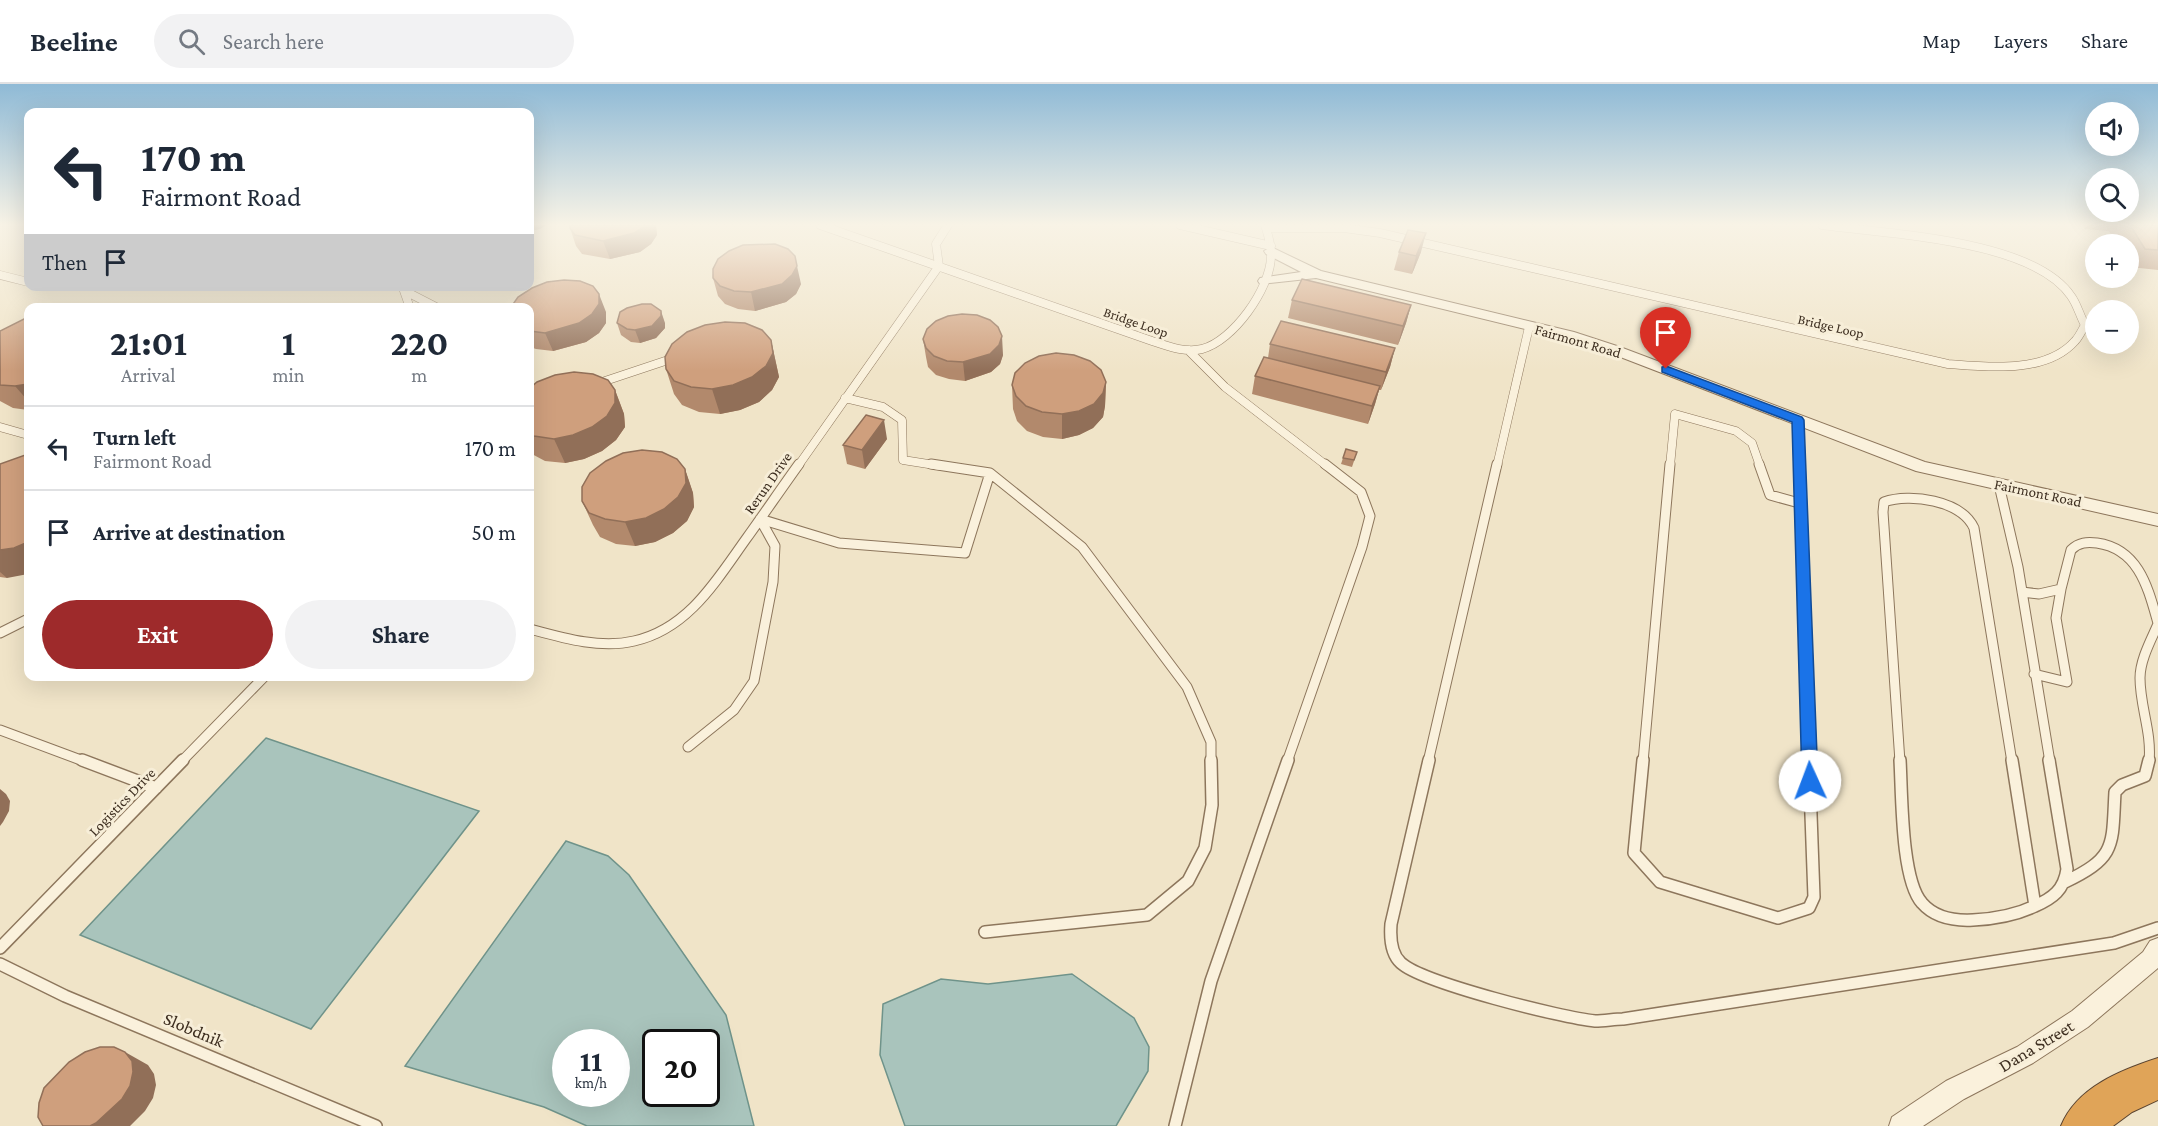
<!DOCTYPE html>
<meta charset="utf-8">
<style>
:root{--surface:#fff;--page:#f2f2f3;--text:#1f2937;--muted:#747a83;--line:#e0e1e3;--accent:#9e2a2b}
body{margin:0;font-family:"Crimson Pro",serif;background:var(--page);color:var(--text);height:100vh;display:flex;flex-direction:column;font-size:22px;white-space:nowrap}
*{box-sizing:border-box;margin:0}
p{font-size:20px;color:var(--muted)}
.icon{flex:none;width:33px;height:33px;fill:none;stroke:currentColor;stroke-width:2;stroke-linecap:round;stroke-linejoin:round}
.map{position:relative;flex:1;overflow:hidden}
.sheet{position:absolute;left:24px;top:219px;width:510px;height:378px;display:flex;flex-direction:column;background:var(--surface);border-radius:12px;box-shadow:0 6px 24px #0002}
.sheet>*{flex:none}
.banner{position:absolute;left:24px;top:24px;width:510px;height:183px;border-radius:12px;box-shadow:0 6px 24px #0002;background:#fff;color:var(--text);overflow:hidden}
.controls{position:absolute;left:2085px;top:18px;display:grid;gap:12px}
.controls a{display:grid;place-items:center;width:54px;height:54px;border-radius:50%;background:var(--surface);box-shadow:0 6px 24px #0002;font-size:30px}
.speed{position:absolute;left:552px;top:945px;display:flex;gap:12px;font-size:30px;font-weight:700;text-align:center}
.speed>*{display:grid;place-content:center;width:78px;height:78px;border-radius:50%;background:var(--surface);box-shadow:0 6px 24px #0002;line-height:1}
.speed small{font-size:15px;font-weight:400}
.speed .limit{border:3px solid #111;border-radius:9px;background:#fff;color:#111}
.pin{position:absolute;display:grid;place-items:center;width:51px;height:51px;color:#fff;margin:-62px -26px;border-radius:50% 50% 50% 0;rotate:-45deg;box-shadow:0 0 6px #0007}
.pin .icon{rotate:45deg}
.me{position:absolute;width:66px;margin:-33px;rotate:358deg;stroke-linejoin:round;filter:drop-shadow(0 0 4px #0008)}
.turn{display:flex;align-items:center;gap:21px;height:126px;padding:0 18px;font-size:27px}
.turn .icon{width:78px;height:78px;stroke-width:2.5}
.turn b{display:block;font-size:42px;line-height:51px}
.then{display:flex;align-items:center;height:57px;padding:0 18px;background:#0003;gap:12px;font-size:22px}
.eta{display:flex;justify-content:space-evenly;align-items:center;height:102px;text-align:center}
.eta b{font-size:36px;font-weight:700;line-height:42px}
.primary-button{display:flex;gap:12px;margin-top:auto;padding:12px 18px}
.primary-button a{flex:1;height:69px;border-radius:36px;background:var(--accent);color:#fff;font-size:24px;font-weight:700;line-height:69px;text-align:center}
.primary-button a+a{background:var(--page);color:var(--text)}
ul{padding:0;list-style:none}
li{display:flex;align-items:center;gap:18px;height:84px;padding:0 18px;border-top:2px solid var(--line)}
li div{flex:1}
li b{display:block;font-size:22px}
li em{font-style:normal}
header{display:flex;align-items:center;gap:36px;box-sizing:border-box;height:84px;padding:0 30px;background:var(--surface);border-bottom:2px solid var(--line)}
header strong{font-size:28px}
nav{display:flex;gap:33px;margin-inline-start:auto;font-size:21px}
.search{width:420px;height:54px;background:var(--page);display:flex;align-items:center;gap:15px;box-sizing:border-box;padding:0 21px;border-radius:33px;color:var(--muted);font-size:22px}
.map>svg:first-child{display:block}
.water{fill:#a9c4bc;stroke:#6f938a;stroke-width:1.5;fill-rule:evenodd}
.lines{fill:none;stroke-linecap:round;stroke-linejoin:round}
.lane-far2-casing{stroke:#8d765c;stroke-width:9}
.lane-far1-casing{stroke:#8d765c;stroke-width:11}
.lane-casing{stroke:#8d765c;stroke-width:14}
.street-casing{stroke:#8d765c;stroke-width:2}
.highway-casing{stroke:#5b4430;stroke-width:2}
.lane-far2{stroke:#faf1dc;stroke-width:8}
.lane-far1{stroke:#faf1dc;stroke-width:9}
.lane{stroke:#faf1dc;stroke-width:11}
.street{fill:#faf1dc;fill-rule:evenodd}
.highway{fill:#e0a458;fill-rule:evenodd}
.wall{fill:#b2896c}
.shaded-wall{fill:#916f58}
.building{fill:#cf9f7d;stroke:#916f58;stroke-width:1.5}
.route{fill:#1a73e8;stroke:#114b97;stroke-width:1.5}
.labels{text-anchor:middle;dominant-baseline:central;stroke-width:6;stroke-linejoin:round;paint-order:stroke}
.far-street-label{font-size:14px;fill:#3d2e20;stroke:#f7eed8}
.street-label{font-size:15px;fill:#3d2e20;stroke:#f7eed8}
.near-street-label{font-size:18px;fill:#3d2e20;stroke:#f7eed8}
</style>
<header>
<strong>Beeline</strong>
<div class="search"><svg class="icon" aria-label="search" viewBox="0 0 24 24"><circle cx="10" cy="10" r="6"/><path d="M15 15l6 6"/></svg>Search here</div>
<nav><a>Map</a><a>Layers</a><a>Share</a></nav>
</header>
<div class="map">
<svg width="2158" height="1042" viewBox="0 0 2158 1042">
<rect width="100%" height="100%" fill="#f0e4c8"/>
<!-- water -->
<path class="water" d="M266,654L479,727L311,945L80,851Z
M566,757L608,772L629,791L726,931L754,1042H587L544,1023L405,982ZM566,958H616V1010H566ZM656,958H706V1010H656Z
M1072,890L1134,934L1149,963L1148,987L1116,1042H905L880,971L883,920L941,895L988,900Z"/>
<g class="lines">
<defs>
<path id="lane-far2" d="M820,141L1152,257C1167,262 1185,269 1202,265C1233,257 1270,205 1271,173C1272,162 1268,151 1265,141
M1180,141L1271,162
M1266,144H1344L1380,149L1948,280C1987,283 2046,290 2075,257C2079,253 2082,246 2085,241C2080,232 2077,220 2071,212C2032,155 1886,150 1822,141
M0,191L28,198
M403,204L410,224
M405,207L438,224
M1188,266L1225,303L1327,382
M596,300L677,273
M845,314L883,323L902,336L903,376L941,382
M1798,336L1800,382
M0,343L28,351
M798,382L939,182L936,160L948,141
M1497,382L1529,243
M1670,382L1675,330L1736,347L1752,359L1760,382"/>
<path id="lane-far1" d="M1759,380L1770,411L1799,419
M1799,380L1809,678
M990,389L1082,463L1187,603L1211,658V678
M1999,401L2018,483L2050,678
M760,435L839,459L965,469L990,389L931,380
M2022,508L2039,510L2061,505L2071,466C2079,458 2087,458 2097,459C2139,465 2148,504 2158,539
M530,545C563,554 600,565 634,557C688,545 716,497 746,455C764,430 781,405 799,380
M0,549L28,535
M2034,590L2067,598L2056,534L2061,505
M0,646L86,678
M688,663L734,626L754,597L773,498L775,462L760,435
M181,678L265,592
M1287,678L1362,463L1370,432L1361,408L1325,380
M1428,678L1497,380
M1643,678L1670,380
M1900,678L1883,428L1884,418C1910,409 1961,416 1974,444L2012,678
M2149,678C2152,648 2140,623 2140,594C2140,576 2151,556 2158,540"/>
<path id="lane" d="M82,676L156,704
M1429,676L1391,840C1390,853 1391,870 1401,879C1423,899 1563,934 1595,937C1605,937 1614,935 1623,935L2114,859L2158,844
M1643,676L1634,769L1660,798L1778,834L1809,824L1814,813L1809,676
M1900,676C1902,710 1901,796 1922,819C1935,834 1954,837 1973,836C1993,835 2016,831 2035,822
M2012,676L2035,822
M2065,798C2117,773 2112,762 2115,708L2122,701L2145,692L2149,676
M2035,822C2053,814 2064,806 2067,785L2049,676
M985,848L1147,831L1188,797L1205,764L1212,721L1211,676
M0,864L183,676
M0,880L65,912L376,1042
M1175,1042L1211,897L1288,676"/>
<path id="street" d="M1271,163L1321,187L1574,248L1620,263L1925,378L2158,430V442L1916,387L1610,269L1570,256L1316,194L1260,200L1258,197L1260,194L1301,188L1266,170L1264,167Z
M2158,854V884L2088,943L2033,979L1964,1015L1923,1042H1889L1892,1033L1946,997L2017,963L2072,927L2143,868L2150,857Z"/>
<path id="highway" d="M2158,974V1016L2132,1028L2113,1042H2061C2077,1003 2121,986 2158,974Z"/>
</defs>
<!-- lane-far2 casing -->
<use href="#lane-far2" class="lane-far2-casing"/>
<!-- lane-far1 casing -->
<use href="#lane-far1" class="lane-far1-casing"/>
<!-- lane casing -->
<use href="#lane" class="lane-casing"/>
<!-- street casing -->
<use href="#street" class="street-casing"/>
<!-- highway casing -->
<use href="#highway" class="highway-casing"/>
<!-- lane-far2 -->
<use href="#lane-far2" class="lane-far2"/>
<!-- lane-far1 -->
<use href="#lane-far1" class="lane-far1"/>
<!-- lane -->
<use href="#lane" class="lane"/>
<!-- street -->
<use href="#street" class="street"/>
<!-- highway -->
<use href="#highway" class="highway"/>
</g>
<!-- wall -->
<path class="wall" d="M2083,141H2158V186L2130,183L2128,180V160H2117L2109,147L2085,145Z
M656,142L657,151L651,160L640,168L610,175L582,170L576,162L570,144Z
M1399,168H1421L1412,190L1394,186Z
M713,194L801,200L796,210L786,218L755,227L738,225L725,220L718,212Z
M1292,216L1411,221L1406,239L1398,261L1288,234Z
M530,224L606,228V239L599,249L586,258L553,267L536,265L530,263Z
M28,233V326L13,324L0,317V247Z
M617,239H665V244L656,254L640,259L631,258L621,251Z
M923,255L1003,271L1000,280L991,288L965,297L949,295L936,291L928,283L926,273Z
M771,256L779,293L772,306L759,318L740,326L720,330L699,328L682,321L674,310L666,285Z
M1270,260L1395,264L1390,283L1381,306H1379L1375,320L1368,340L1252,310L1255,292L1268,274Z
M1106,298L1105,322L1103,333L1093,344L1079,351L1062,355L1043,353L1027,347L1017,337L1013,325L1012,301Z
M530,304L615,306L624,330L625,343L616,356L602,367L584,375L565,379L545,377L530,369Z
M887,355L865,385L847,380L843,361Z
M1357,368L1352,383L1341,380L1343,374Z
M0,380L7,494L0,493Z
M685,385L693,409L694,423L687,437L673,449L655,458L635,462L616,460L600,453L593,441L582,417Z"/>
<!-- shaded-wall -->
<path class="shaded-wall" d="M530,141H546L540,145L530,147Z
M646,141H656V142L657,151L651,160L640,168L610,175L603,157Z
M1426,149L1421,168L1412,190L1416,172Z
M797,182L801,200L796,210L786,218L755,227L751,208Z
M599,210L606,228V239L599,249L586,258L553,267L545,249Z
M1411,221L1406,239L1398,261L1403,242Z
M661,227L665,239V244L656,254L640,259L635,246Z
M1002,252L1003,271L1000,280L991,288L965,297L963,278Z
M771,256L779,293L772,306L759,318L740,326L720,330L712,305Z
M1395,264L1390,283L1381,306L1386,288Z
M1106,298L1105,322L1103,333L1093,344L1079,351L1062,355V330Z
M28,300V317L15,302Z
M1380,302L1375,320L1368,340L1372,322Z
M615,306L624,330L625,343L616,356L602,367L584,375L565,379L554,355Z
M884,336L887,355L865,385L862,366Z
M685,385L693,409L694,423L687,437L673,449L655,458L635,462L625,438Z
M28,458V490L7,494L0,488V466Z
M0,705L6,710L10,717L9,727L3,738L0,742Z
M125,968L148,981L154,990L156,1001L153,1014L145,1027L130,1042H90Z"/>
<!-- building -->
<path class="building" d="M570,141H646L634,149L603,157L575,151L570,144Z
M2130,141H2158V166L2145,165Z
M1408,146L1426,149L1416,172L1399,168Z
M775,160L788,165L795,172L797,182L792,191L782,200L751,208L734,207L720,202L713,194V185L718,175L729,167L743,161Z
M1302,195L1411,221L1403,242L1292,216Z
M564,196L580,197L593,202L599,210V220L592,230L579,239L545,249L530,247V224L511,223L518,213L532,204L547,198Z
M642,220H651L661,227V232L652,242L635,246L627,245L617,239L620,228L627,224Z
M78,222L101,223V224H64Z
M962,230L977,231L990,236L998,243L1002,252L999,261L990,270L963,278L947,277L934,272L926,264L923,255L927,245L936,237L948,232Z
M28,233V300L15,302L0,301V247Z
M1281,237L1395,264L1386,288L1270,260Z
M725,238L745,239L762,246L771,256L773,269L766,282L752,293L733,301L712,305L691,303L674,297L666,285L665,273L672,260L687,248L705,241Z
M1056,269L1074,271L1090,277L1101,286L1106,298L1103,309L1094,320L1079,327L1062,330L1042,328L1026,322L1016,312L1012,301L1015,289L1025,279L1039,272Z
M1264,273L1380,302L1372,322L1255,292Z
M574,288L593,290L608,296L615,306V319L607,332L592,343L573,351L554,355L534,352L530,351V304L537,298L555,291Z
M866,331L884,336L862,366L843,361Z
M1346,365L1357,368L1354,376L1343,374Z
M642,366L662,368L677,375L685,385L686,399L678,413L664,425L646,434L625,438L605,435L589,429L582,417V403L590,389L606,377L623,369Z
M28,370V458L14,464L0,466V380Z
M100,963H114L125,968L132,977L133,988L130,1002L122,1015L96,1039L90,1042H43L38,1033L39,1019L44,1004L69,978L85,968Z"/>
<!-- sky -->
<linearGradient id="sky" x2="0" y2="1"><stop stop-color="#8fbad6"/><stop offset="0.49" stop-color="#f8f3e6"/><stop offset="1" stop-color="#f8f3e6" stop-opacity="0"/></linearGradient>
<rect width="2158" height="287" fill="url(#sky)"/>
<!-- route -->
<path class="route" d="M1666,282L1802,333L1804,336L1818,697L1815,702L1810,704L1805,702L1802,697L1792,338L1662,288V283Z"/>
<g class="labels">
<!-- far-street labels -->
<g class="far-street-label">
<text transform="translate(1136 238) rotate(19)">Bridge Loop</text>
<text transform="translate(1831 242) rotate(13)">Bridge Loop</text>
</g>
<!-- street labels -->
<g class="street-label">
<text transform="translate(1578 257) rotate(16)">Fairmont Road</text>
<text transform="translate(768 399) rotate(-55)">Rerun Drive</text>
<text transform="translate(2038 409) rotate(12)">Fairmont Road</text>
<text transform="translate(122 718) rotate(-46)">Logistics Drive</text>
</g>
<!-- near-street labels -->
<g class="near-street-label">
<text transform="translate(194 946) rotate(23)">Slobdnik</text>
<text transform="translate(2036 962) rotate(-31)">Dana Street</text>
</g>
</g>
</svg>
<div class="controls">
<a><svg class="icon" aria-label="sound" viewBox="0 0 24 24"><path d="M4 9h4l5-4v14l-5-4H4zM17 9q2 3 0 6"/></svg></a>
<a><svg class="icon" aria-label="search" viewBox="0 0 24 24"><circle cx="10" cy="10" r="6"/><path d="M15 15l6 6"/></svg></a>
<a>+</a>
<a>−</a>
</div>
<div class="speed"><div>11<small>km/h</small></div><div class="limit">20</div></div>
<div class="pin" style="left:1666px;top:285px;background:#d93025"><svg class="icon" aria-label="arrive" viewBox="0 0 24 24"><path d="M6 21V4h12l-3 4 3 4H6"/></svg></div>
<svg class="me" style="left:1810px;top:697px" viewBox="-20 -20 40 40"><circle r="19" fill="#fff"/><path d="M0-13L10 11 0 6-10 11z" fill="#1a73e8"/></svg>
<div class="banner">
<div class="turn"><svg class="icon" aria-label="left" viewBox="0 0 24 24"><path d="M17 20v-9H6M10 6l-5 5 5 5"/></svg><div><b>170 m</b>Fairmont Road</div></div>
<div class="then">Then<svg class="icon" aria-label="arrive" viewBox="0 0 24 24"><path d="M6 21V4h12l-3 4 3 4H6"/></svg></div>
</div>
<section class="sheet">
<div class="eta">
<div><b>21:01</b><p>Arrival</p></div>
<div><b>1</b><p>min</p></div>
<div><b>220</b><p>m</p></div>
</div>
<ul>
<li><svg class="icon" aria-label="left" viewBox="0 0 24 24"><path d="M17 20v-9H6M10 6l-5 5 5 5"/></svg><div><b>Turn left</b><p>Fairmont Road</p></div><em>170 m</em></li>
<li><svg class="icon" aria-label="arrive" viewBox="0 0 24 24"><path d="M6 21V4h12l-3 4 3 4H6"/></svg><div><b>Arrive at destination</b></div><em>50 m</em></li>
</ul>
<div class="primary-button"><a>Exit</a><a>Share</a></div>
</section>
</div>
